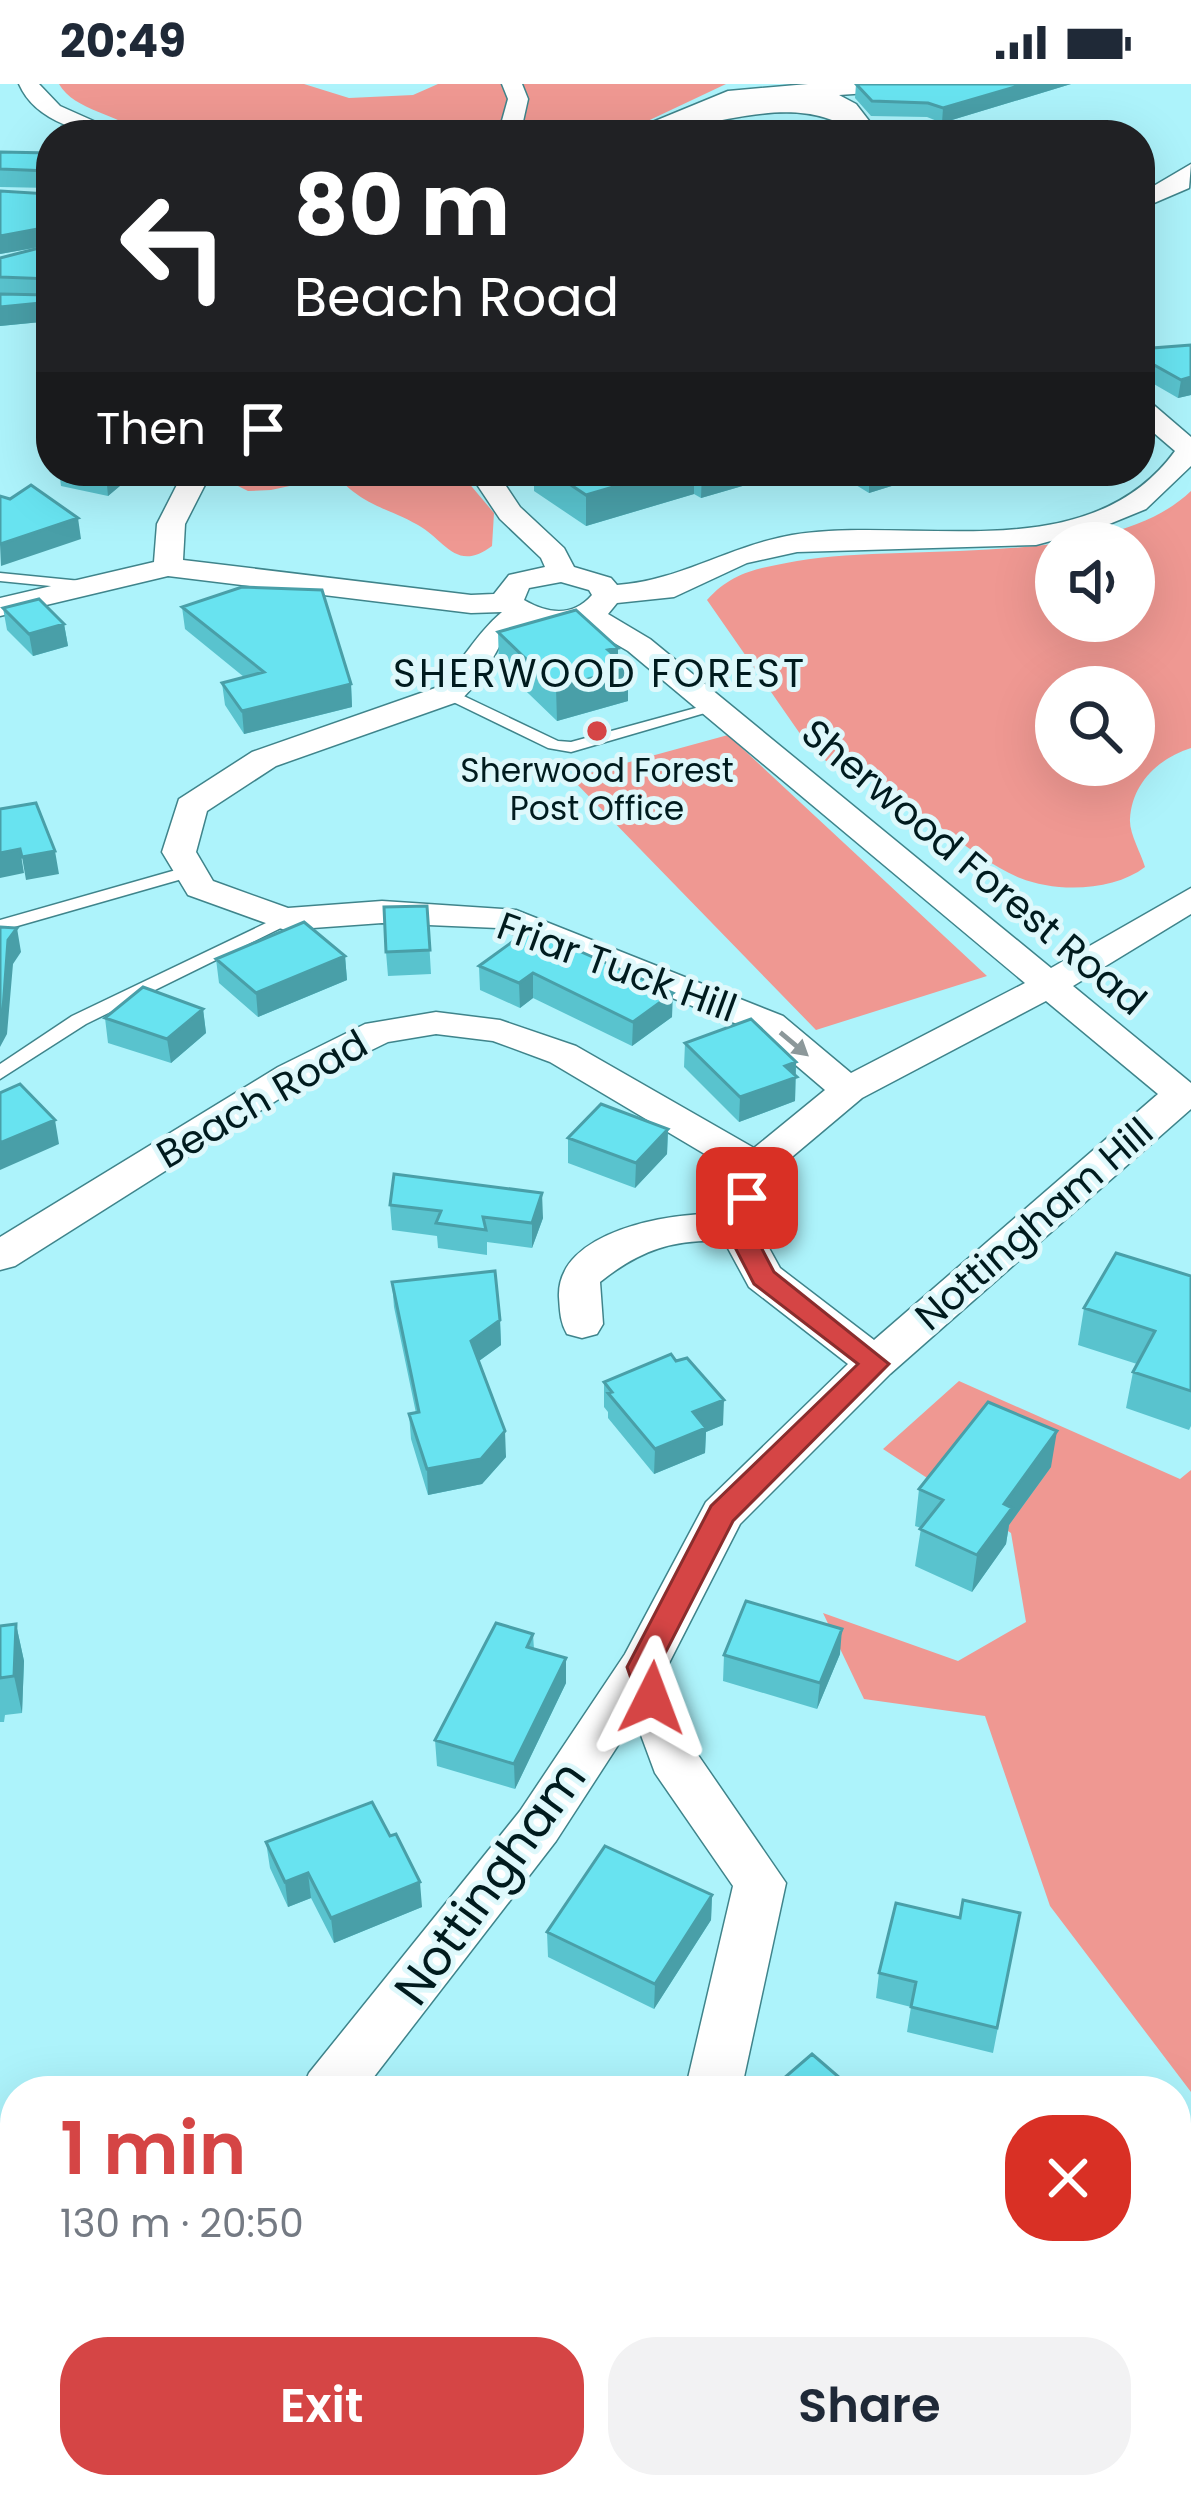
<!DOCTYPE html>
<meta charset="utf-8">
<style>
:root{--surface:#fff;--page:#f2f2f3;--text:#1f2937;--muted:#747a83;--accent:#d54545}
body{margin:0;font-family:Poppins,sans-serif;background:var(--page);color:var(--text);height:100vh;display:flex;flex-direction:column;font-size:45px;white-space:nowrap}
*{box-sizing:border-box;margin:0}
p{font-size:39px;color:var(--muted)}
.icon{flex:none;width:66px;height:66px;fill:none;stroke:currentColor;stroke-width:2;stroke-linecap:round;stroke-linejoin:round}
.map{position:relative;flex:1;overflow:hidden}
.side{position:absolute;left:0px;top:1992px;width:1191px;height:423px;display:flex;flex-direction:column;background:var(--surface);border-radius:48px 48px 0 0;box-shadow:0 12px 48px #0002}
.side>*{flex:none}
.hud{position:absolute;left:36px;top:36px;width:1119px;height:366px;border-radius:48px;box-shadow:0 12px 48px #0002;background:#202124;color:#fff;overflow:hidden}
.controls{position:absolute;left:1035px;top:438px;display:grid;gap:24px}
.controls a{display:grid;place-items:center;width:120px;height:120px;border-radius:50%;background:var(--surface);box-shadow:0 12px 48px #0002;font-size:60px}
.pin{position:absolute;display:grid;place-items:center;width:102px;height:102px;color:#fff;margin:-51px;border-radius:24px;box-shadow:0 6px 18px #0006}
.me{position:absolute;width:132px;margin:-66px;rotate:3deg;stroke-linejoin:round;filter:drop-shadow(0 0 9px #0008)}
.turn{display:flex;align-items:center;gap:42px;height:252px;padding:0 60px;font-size:54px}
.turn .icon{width:156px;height:156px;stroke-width:2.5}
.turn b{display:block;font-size:84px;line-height:102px}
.then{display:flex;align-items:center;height:114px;padding:0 60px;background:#0003;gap:24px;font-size:45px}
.round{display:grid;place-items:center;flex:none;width:126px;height:126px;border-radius:48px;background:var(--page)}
.headline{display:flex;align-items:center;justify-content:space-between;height:204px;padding:0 60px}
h1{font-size:72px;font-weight:600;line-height:90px;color:var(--accent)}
.cta{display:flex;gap:24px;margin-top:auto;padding:24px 60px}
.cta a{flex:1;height:138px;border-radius:48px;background:var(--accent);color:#fff;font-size:48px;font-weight:600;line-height:138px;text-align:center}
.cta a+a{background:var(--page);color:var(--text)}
.status{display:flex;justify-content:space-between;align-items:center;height:84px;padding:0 60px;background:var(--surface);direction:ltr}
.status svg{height:33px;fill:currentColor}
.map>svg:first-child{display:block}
.green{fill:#ef9892;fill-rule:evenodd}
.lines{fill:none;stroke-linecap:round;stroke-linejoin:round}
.lane-casing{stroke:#3f848b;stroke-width:3}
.street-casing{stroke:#3f848b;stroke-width:3}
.lane{fill:#fff;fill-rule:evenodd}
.street{fill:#fff;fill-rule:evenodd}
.wall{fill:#59c3ce}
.shaded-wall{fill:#499fa8}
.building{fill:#68e3f0;stroke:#499fa8;stroke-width:3}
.oneway{fill:#8c989a}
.route{fill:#d54545;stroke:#8a2d2d;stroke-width:3}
.poi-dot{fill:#d54545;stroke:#def8fb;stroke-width:4.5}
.labels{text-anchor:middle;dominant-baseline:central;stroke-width:10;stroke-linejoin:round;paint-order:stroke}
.far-poi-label{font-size:33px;fill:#001b1e;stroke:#def8fb}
.far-quarter-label{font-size:39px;letter-spacing:3px;fill:#001b1e;stroke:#def8fb}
.street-label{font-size:39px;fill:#001b1e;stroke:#def8fb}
.near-street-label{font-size:48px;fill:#001b1e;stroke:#def8fb}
</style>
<div class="status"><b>20:49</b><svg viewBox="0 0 49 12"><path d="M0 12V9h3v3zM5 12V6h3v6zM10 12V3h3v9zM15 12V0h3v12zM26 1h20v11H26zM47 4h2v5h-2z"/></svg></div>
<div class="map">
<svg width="1191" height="2413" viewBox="0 0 1191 2413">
<rect width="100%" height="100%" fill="#adf3fb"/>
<!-- green -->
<path class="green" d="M59,0H304L349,14L413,11L438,0H726L637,42L599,51H143C120,30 74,27 59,0Z
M232,387H482L467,397L494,429L492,462C456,489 445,456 418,441C384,422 367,424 336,392L271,406L248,407L234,400Z
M1191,407V664C1159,674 1132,699 1130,735C1129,749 1141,769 1145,783C1114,807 1057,809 1020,794C970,773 919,721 870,696C850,685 830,683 812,667L707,516C733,487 760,484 797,477C909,458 1109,486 1191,407ZM1056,459H1134V537H1056ZM1056,603H1134V681H1056Z
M728,651L987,892L816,946L571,694Z
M959,1297L1180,1395L1191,1386V2008L1050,1822L985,1632L864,1615L823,1529L958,1577L1026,1538L1011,1449L883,1365Z
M1191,2179V2413H937L939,2400H1176V2222Z"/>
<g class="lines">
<defs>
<path id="lane" d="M0,489L91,498L98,502L91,506L0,497Z
M449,605L558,657L571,658L714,619L722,624L571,668L548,664L443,613V607Z
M190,782L196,783V791L0,847V836Z
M285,830L294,835L291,839L86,940L0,995V980L72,932Z
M0,2158L15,2164V2192L0,2186Z"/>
<path id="street" d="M19,0H39L60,22L125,51C86,51 36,39 19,0Z
M502,0H522L528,15L520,51H498L508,15Z
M808,0H921L911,6L839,11L856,20L880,51H858C794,0 702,51 621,51L728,7Z
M1191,80L1189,104L1140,125V110Z
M1140,315L1149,317L1191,353V382L1146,425L1102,443L1036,461L797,468L747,479L674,513L617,519L608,530L650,555L1051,884L1191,804V830L1073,902L1191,999V1025L890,1290L740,1440L667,1583L696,1668L786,1799L741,2007H685L733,1802L655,1689L635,1635L556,1757L363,2007H301L309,1989L520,1727L625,1570L706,1418L848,1280L749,1203L724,1157C673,1155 640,1166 600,1198L603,1240L597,1250L582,1254L567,1250C560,1238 560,1227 559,1213C556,1147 671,1128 722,1130L735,1088L550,978L493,957L436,950L388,958L304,999L15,1182L0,1186V1153L278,983L365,940L436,928L500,936L576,962L754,1064L825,1006L757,948L498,844L382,839L285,846L188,811L162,768L179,715L252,668L438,603C462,578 476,550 502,528L471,529L168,492L0,532V514L154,478L157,440L184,387H212L185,440L183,476L471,511L494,510L509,491L545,483L541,474L500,435L468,387H496L520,423L564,464L574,483L611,494L617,501C679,497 729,462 792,451C914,431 1088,487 1175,367L1140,337ZM561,498L589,506L592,511C573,533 548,530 524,516L529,504ZM526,539L562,546L585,542L628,567L1025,899L851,989L783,932L516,826L382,817L288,824L213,797L196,768L207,727L276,682L460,617L483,592L500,561ZM1046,917L1158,1010L874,1256L780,1184L758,1144L774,1088L862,1014Z
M71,2400H135L129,2413H65Z
M570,2400H636L630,2413H564Z"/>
</defs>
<!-- lane casing -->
<use href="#lane" class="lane-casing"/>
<!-- street casing -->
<use href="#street" class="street-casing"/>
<!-- lane -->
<use href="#lane" class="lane"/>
<!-- street -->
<use href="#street" class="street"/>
</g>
<!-- wall -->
<path class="wall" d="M856,0H1071L942,39L927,33L871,32L855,14Z
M0,68L51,69V161L0,170L48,110L50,104L0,103Z
M51,161V237L0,242V174Z
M1191,261V311L1178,314L1140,292V265Z
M59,387H130L127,396L108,412L61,402Z
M534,387H773V393L701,414L694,410L586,442L534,407Z
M833,387H912L911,396L869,409Z
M182,523L351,600L352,623L244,650L225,621L222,599L244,593L185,545Z
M3,524L64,540L68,562L33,572L7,546Z
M498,548L618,575L628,617L557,637L499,581Z
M427,822L431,890L388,892L386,868Z
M530,845L672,933L632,962L533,914L520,924L480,906L479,882Z
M345,872L347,896L258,933L219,899L216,875Z
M203,925L206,949L171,979L108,959L105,934Z
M685,959L796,978L795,1017L739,1038L684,983Z
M668,1045L667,1070L635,1104L568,1079V1054Z
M390,1121L543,1134L532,1164L487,1158V1171L438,1164L437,1152L392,1146Z
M1191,1192V1342L1189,1346L1126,1324L1133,1288L1137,1280L1078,1261L1084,1224Z
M392,1198L500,1236L501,1261L479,1277L506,1373L482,1400L428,1411L411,1355L409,1330L416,1329L394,1223Z
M604,1298L723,1341L706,1348L705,1369L654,1390L608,1334V1328L604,1323Z
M1051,1383L1009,1441L1006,1460L972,1508L915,1482L921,1444L915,1442L919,1405Z
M16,1540L24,1577L22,1629L5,1631L4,1638H0V1542Z
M533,1550L534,1565L566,1599L515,1705L437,1682L435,1656Z
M840,1570L817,1625L723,1597L724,1571Z
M390,1752L422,1823L334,1859L311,1814L288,1823L270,1784L266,1758Z
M712,1811L711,1836L654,1925L548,1873L547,1848Z
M1020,1829L993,1969L907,1948L911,1923L876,1914L879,1889L960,1834Z
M418,2400H550L551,2413H426Z"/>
<!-- shaded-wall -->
<path class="shaded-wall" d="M1025,0H1071L942,39L943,24Z
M48,143L50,161L0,170V152Z
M51,218V237L0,242V223Z
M1191,293V311L1178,314L1181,296Z
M110,387H130L127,396L108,412L106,390Z
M668,387H694V410L586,442V411Z
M702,387H773V393L701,414Z
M906,387H912L911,396L869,409V398Z
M78,434L81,455L1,482L0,460Z
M64,540L68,562L33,572L29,550Z
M618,564V587L628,584V617L557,637L556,604L608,566Z
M351,600L352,623L244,650L242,627Z
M20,765L24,789L0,794V769Z
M55,767L59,790L26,796L22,773Z
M17,844L21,868L13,880L7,950L0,963V930L8,856Z
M345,872L347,896L258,933L256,909Z
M533,889V914L520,924L519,899Z
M673,909L672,933L632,962L633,938Z
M203,925L206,949L171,979L167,955Z
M796,978L795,1017L739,1038L740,1013L785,982Z
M55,1036L59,1060L0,1086V1059Z
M668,1045L667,1070L635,1104L636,1079Z
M542,1109L543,1134L532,1164V1139Z
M500,1236L501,1261L472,1282L471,1257Z
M724,1316L723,1341L706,1348L705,1369L654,1390L655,1365L693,1328Z
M505,1347L506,1373L482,1400L428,1411L427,1385Z
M1057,1347L1051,1383L1009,1441L1006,1460L972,1508L977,1471L1004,1420Z
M16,1540L24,1577L22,1629L14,1592Z
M842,1545L840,1570L817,1625L820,1599Z
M566,1574V1599L515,1705L514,1680Z
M308,1789L311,1814L288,1823L285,1798Z
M420,1798L422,1823L334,1859L331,1834Z
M712,1811L711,1836L654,1925L655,1900Z
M433,2400H441L442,2413H432L431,2401Z
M547,2400H550L551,2413H529Z"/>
<!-- building -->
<path class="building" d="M856,0H1025L943,24L928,19L872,17Z
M756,42L791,50L749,51Z
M62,43L99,48V51H62Z
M0,68L51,69V89L49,87L0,85Z
M51,100V145L48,143L0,152V107L48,110Z
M51,161V195L0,193V174Z
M51,199V218L0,223V210L48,211Z
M1191,261V293L1181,296L1140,273V265Z
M550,387H668L586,411Z
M852,387H906L869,398Z
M31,401L78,434L0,460V412L10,415Z
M242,503L322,506L351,600L242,627L222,599L264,588L182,523Z
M39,515L64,540L29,550L3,524Z
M576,526L618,564L608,566L628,584L556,604L498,548Z
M36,719L55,767L22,773L20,765L0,769V725Z
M427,822L430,866L386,868L384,823Z
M304,838L345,872L256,909L216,875Z
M0,843L17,844L8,856L3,925L0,930Z
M530,845L673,909L633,938L533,889L519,899L479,882Z
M143,903L203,925L167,955L105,934Z
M751,935L796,978L785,982L797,993L740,1013L685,959Z
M20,1000L55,1036L0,1059V1009Z
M601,1020L668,1045L636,1079L568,1054Z
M394,1090L542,1109L532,1139L483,1133L486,1146L436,1139L441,1127L390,1121Z
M1116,1169L1191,1192V1307L1133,1288L1155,1247L1084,1224Z
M495,1187L500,1236L471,1257L505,1347L481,1375L427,1385L409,1330L419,1328L392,1198Z
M671,1270L676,1277L687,1274L724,1316L693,1328L706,1344L655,1365L608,1309L612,1308L604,1298Z
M988,1318L1057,1347L1004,1420L1012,1424L977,1471L920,1445L943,1416L919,1405Z
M746,1517L842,1545L820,1599L724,1571Z
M496,1539L533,1550L527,1563L566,1574L514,1680L435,1656Z
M16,1540L14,1592L0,1594V1542Z
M372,1718L390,1752L396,1750L420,1798L331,1834L308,1789L285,1798L266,1758Z
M605,1762L712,1811L655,1900L547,1848Z
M963,1816L1020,1829L997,1944L911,1923L916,1898L879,1889L896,1819L960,1834Z
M812,1970L855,2007H769Z
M443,2400H547L529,2413H452Z
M743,2401L758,2413H734Z
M781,2403L794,2413H774Z"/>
<!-- one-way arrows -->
<defs><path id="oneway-solid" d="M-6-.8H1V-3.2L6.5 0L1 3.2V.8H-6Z" transform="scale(3)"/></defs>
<use class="oneway" href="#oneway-solid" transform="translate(794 960) rotate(40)"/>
<!-- route -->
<path class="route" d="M747,1105L760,1114L751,1144L774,1188L889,1280L733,1437L658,1583L669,1614L664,1623L652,1626L641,1623L627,1583L711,1422L858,1280L754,1200L725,1144L734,1114Z"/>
<!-- markers -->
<circle class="poi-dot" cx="597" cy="647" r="12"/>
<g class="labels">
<!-- far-poi labels -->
<g class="far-poi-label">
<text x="597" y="686">Sherwood Forest<tspan x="597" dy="38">Post Office</tspan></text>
</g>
<!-- far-quarter labels -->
<g class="far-quarter-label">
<text x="600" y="589">SHERWOOD FOREST</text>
</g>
<!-- street labels -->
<g class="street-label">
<text transform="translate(974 783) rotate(40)">Sherwood Forest Road</text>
<text transform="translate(617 883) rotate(20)">Friar Tuck Hill</text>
<text transform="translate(262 1015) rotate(-30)">Beach Road</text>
<text transform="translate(1034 1140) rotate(-41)">Nottingham Hill</text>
</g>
<!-- near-street labels -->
<g class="near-street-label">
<text transform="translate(490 1799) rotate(-54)">Nottingham</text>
</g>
</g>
</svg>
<div class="controls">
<a><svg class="icon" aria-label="sound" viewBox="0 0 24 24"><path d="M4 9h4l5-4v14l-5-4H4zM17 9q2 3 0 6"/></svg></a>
<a><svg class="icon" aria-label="search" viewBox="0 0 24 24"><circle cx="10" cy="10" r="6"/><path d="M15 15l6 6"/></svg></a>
</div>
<div class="pin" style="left:747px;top:1114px;background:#d93025"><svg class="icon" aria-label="arrive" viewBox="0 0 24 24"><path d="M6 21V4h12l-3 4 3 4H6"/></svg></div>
<svg class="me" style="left:652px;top:1614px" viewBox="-20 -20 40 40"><path d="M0-17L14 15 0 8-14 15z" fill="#d54545" stroke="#fff" stroke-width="4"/></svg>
<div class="hud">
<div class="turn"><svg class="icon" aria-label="left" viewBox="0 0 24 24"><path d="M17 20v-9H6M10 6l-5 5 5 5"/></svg><div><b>80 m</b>Beach Road</div></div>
<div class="then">Then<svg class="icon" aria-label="arrive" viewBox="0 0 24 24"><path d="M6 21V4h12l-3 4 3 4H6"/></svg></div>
</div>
<section class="side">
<div class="headline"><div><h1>1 min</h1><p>130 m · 20:50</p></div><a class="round" style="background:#d93025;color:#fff"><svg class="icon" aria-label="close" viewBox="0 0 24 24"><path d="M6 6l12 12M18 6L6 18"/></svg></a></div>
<div class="cta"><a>Exit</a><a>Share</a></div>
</section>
</div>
